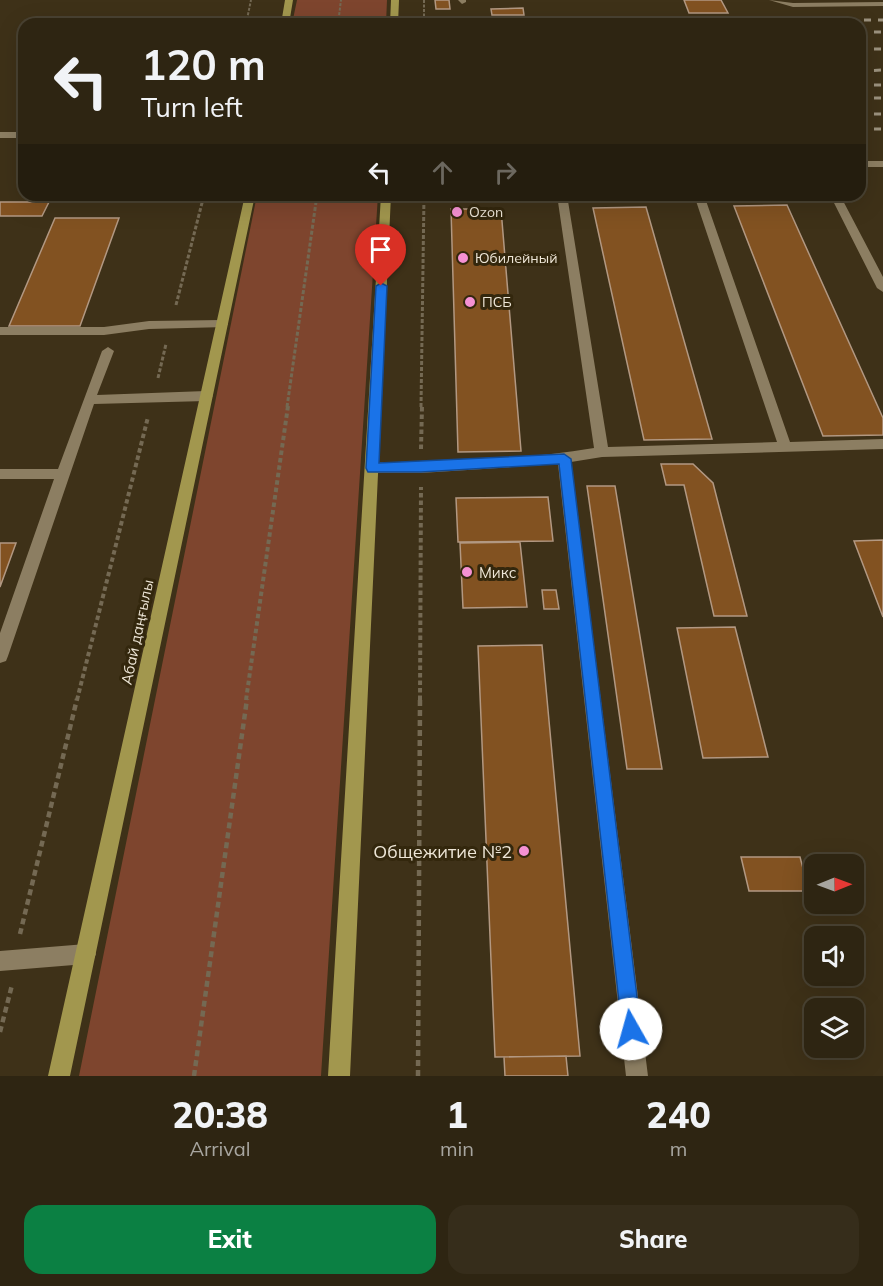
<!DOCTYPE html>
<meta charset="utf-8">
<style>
:root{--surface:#2e2512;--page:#362d1b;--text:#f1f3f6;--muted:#a7a59f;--line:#494232;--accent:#0b8043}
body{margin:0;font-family:Mulish,sans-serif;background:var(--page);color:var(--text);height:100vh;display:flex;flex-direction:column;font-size:22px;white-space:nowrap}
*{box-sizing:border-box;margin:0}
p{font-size:20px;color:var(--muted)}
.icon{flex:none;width:33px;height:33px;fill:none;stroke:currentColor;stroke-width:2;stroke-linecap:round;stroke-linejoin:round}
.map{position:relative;height:1076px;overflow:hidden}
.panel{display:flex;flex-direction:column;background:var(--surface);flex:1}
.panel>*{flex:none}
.hud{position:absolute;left:18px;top:18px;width:848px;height:183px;border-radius:18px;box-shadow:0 6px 24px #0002,0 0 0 2px var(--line);background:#2e2512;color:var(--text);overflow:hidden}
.needle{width:39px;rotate:89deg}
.fabs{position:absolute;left:804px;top:854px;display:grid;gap:12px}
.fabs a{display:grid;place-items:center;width:60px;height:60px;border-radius:12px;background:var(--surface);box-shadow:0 6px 24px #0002,0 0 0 2px var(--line);font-size:30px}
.pin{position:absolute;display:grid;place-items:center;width:51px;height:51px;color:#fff;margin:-62px -26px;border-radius:50% 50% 50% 0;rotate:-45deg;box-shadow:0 0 6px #0007}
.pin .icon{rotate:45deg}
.me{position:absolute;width:66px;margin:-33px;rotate:353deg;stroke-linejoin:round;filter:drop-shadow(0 0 4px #0008)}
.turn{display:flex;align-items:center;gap:21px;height:126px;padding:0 24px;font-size:27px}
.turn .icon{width:78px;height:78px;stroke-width:2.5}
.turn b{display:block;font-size:42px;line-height:51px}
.lanes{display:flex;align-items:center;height:57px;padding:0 24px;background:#0003;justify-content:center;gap:30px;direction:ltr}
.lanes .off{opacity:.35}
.eta{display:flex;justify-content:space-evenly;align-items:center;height:102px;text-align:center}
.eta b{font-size:36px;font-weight:800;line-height:42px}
.action{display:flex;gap:12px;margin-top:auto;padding:12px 24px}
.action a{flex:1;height:69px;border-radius:18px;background:var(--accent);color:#fff;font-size:24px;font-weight:800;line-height:69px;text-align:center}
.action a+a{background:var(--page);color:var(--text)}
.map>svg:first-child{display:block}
.green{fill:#7e452e}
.building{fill:#825221;stroke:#b29882;stroke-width:1.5}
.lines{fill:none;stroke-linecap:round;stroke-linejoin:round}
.path-far3{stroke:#746953;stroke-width:2;stroke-dasharray:3 1.5;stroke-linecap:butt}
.path-far2{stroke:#746953;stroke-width:3;stroke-dasharray:4 2;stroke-linecap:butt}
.path-far1{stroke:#746953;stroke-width:4;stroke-dasharray:4.5 3;stroke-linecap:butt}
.path{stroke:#746953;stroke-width:4.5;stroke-dasharray:6 4;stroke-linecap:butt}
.minor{fill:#8c7e62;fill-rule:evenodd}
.major{fill:#a2974e;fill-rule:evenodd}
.rail{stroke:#9c927e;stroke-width:3;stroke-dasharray:7 7;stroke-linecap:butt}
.route{fill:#1a73e8;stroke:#114b97;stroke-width:1.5}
.poi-dot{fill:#f591d3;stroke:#33270d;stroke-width:2}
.labels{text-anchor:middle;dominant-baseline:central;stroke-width:6;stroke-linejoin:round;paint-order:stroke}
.far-poi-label{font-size:14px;fill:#eee6d7;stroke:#33270d;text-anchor:start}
.poi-label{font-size:15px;fill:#eee6d7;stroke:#33270d;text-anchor:start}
.street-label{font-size:15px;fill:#eee6d7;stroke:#33270d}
.near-poi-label{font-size:18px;fill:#eee6d7;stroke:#33270d;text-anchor:end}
</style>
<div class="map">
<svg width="883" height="1076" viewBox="0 0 883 1076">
<rect width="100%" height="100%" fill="#3e3118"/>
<!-- green -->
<path class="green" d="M297,0H387L386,24H292Z
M257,195H378L321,1076H79Z"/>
<!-- building -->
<path class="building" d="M435,0H449L450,9H436Z
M684,0H721L728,13H689Z
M523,8L524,15H492L491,9Z
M128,22H188L187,24H127Z
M0,202H49L42,216H0Z
M787,205L883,418V435L823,436L734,206Z
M646,207L712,439L644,440L593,208Z
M451,209H501L521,451L458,452Z
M55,218H119L80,326H9Z
M661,464H693L713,483L747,616H714L684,485H666Z
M587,486H615L662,769H627Z
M548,497L553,541L458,542L456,498Z
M883,540V617L854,541Z
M520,542L527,607L463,608L460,543Z
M0,543H16L0,587Z
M542,590H556L559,609H544Z
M735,627L768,757L703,758L677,628Z
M542,645L580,1056L495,1057L478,646Z
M741,857H800L809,891H749Z
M566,1056L568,1076H505L504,1057Z"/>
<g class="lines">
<!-- path-far3 -->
<path class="path-far3" d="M424,0V24
M246,24L251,0
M338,24L341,0
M508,24L540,23"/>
<!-- path-far2 -->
<path class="path-far2" d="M176,305L204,195
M158,378L166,344
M287,407L317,195
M421,407L424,195"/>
<!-- path-far1 -->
<path class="path-far1" d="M421,449L422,406
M77,700L148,417
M246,700L288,406
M420,700L421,487"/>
<!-- path -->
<path class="path" d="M20,934L77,699
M0,1032L12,985
M194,1076L247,699
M418,1076L420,699"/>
<!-- minor -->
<path class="minor" d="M458,0H466V2L462,4Z
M769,0L793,3L883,2V6L793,7Z
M0,132H24V138H0Z
M860,161H883V167H860Z
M557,195H567L608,447L777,442L694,195H704L790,442L883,439V449L602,457L571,462L648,1076H626L558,464L421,473H372L365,468C371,459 407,463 418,463C476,462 537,457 594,448Z
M830,195H840L883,277V292L877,288Z
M222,320L228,324L226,327L149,329L104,335H0V327H104L149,321Z
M108,347L114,351L97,395L206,391L213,396L206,401L94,404L8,656L6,661L0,663V633L54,479H0V469H58L102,351Z
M86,944L93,947L96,954L93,961L86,964L0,971V951Z"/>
<!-- major -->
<path class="major" d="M285,0H293L289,24H281Z
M391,0H399L398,24H390Z
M245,195H255L70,1076H48Z
M381,195H391L350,1076H328Z"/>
<!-- rail -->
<path class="rail" d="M556,22L883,20
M860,32H883
M860,49H883
M860,71L883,70
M860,85H883
M860,98H883
M860,114H883
M860,129H883"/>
</g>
<!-- route -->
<path class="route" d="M381,283L387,286L379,463L564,454L571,459L641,1029L638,1035L631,1038L624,1035L622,1029L559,464L421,472H368L366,468L376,286Z"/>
<!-- markers -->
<g class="poi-dot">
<circle cx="457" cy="212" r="6"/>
<circle cx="463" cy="258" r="6"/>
<circle cx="470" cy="302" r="6"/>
<circle cx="467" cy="572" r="6"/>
<circle cx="524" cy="851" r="6"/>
</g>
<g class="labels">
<!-- far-poi labels -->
<g class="far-poi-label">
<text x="469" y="212">Ozon</text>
<text x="475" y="258">Юбилейный</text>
<text x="482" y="302">ПСБ</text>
</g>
<!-- poi labels -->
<g class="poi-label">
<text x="479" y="572">Микс</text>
</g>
<!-- street labels -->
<g class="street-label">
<text transform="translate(137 632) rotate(-78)">Абай даңғылы</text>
</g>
<!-- near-poi labels -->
<g class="near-poi-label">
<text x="512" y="851">Общежитие №2</text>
</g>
</g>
</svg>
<div class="fabs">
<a><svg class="needle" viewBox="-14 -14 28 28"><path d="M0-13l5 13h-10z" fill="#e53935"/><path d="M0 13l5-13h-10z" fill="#a7a59f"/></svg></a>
<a><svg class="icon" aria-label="sound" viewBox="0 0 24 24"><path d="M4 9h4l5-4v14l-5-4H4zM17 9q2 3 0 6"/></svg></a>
<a><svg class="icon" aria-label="layers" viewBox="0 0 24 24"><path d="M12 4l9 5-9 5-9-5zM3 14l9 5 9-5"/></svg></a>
</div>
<div class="pin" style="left:381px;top:286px;background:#d93025"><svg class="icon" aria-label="arrive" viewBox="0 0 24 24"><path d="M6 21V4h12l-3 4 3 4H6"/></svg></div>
<svg class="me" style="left:631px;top:1029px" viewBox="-20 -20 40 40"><circle r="19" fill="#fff"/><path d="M0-13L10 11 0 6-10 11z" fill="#1a73e8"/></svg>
<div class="hud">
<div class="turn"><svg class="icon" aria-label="left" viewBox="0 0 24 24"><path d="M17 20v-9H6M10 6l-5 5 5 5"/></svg><div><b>120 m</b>Turn left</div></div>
<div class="lanes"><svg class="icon" aria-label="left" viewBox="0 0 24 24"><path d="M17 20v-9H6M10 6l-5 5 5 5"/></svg><svg class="icon off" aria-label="ahead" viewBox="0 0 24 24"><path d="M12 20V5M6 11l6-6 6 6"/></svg><svg class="icon off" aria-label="right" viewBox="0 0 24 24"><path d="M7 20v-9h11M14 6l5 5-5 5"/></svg></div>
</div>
</div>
<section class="panel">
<div class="eta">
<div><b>20:38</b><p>Arrival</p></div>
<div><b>1</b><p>min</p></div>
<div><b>240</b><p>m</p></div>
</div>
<div class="action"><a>Exit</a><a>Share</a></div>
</section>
